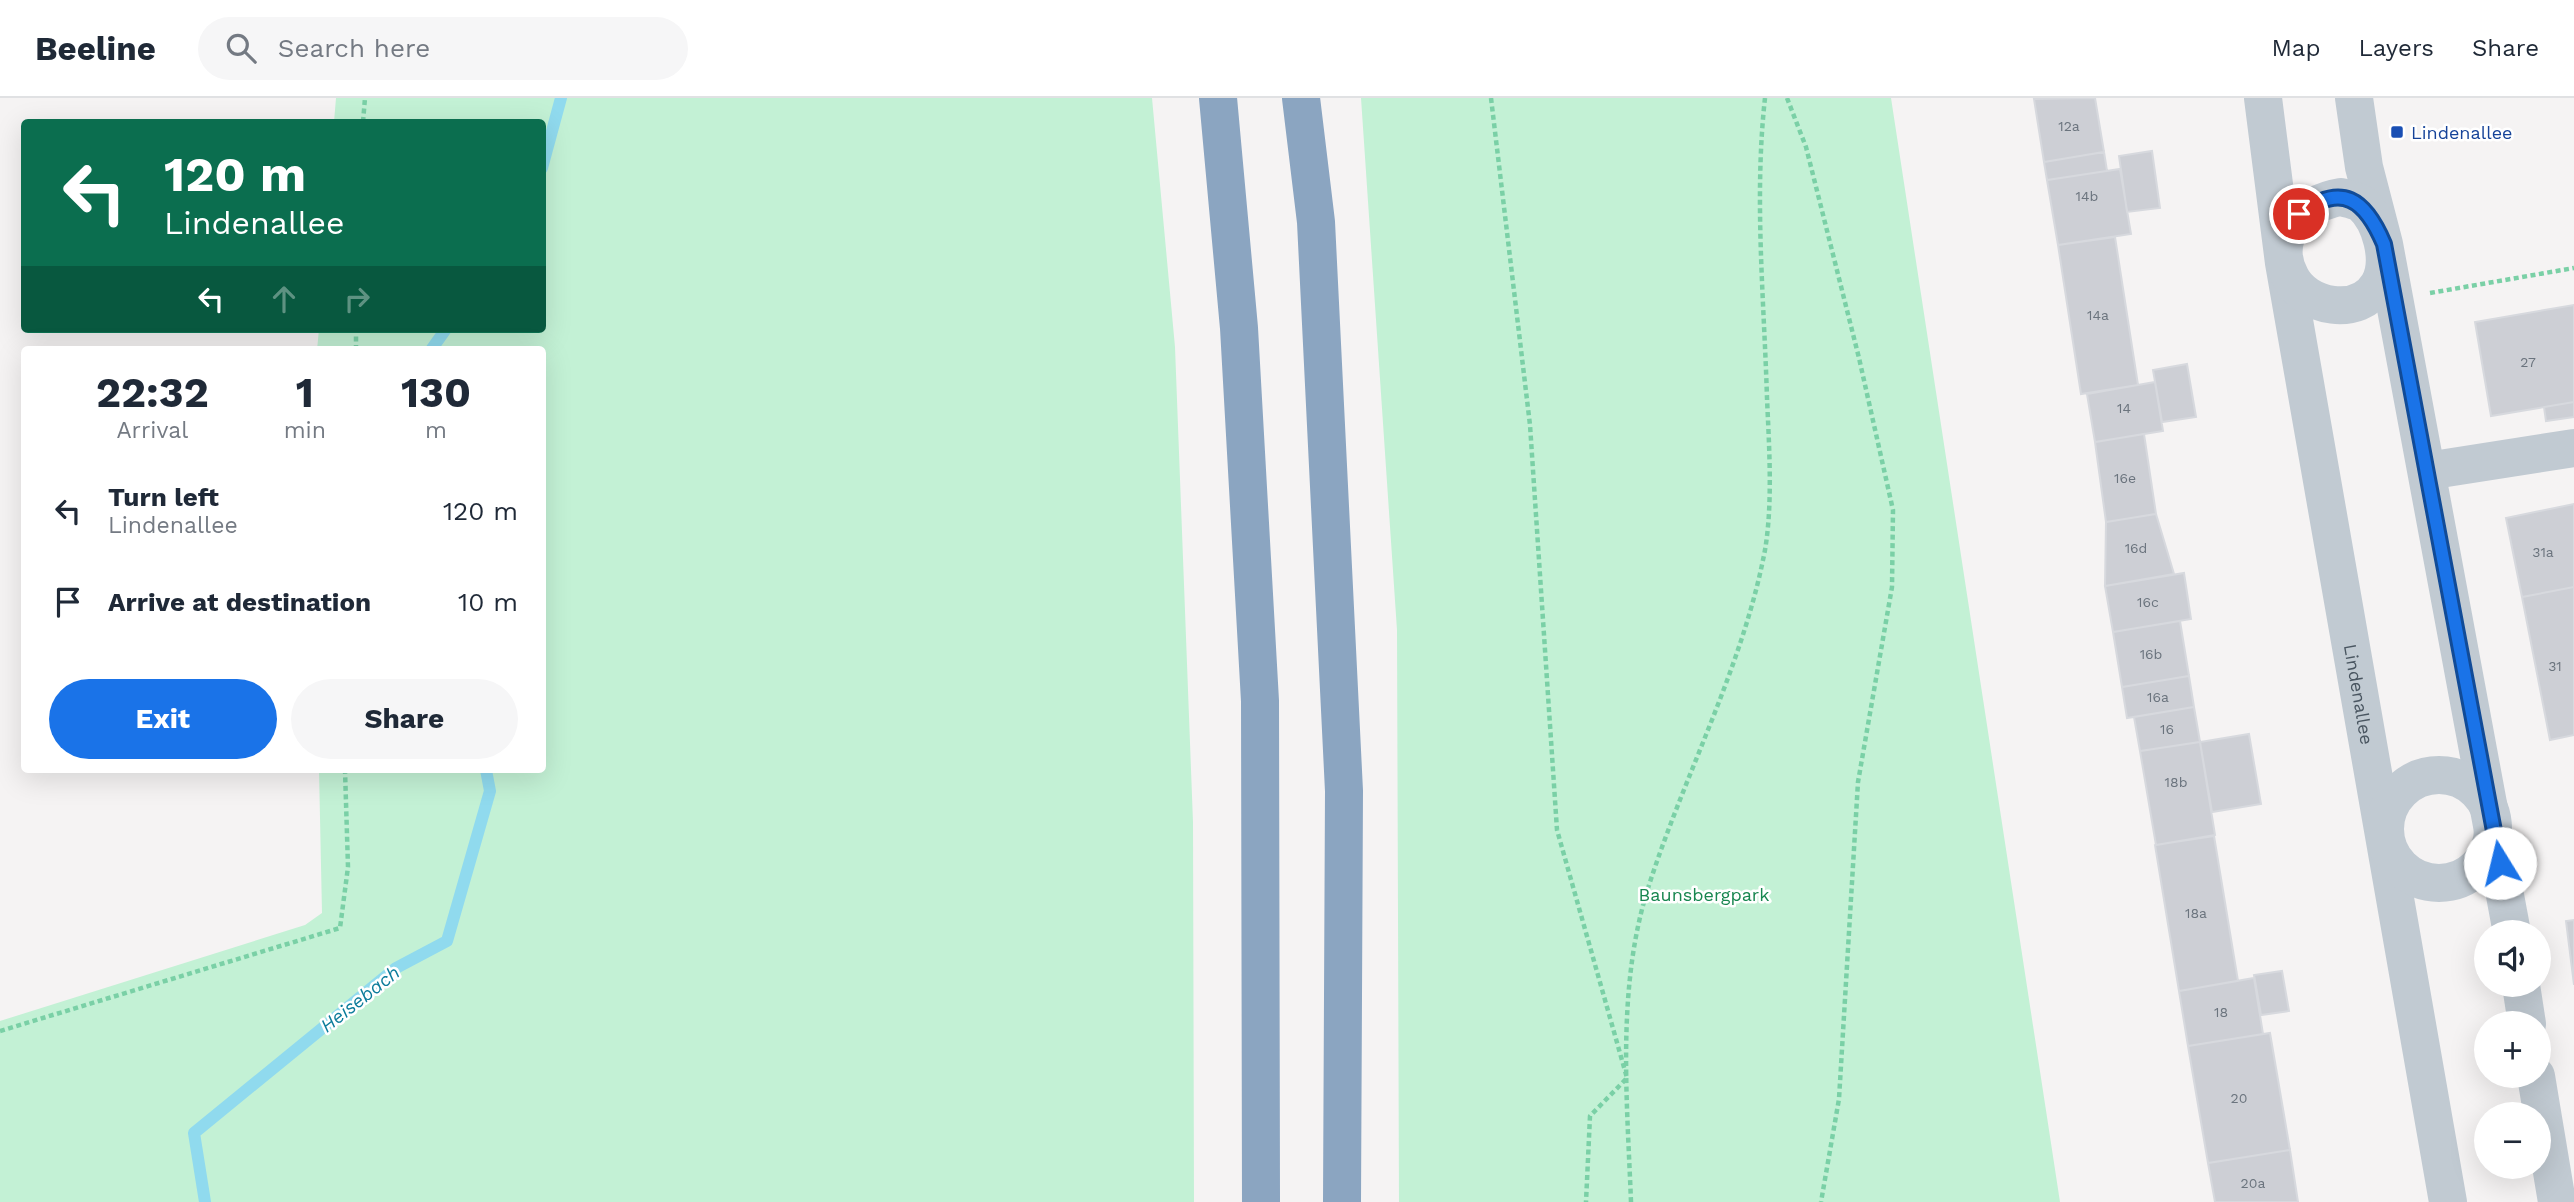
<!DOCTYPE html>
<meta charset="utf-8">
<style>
:root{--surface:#fff;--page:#f6f6f7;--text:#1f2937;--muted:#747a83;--line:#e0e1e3;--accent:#1a73e8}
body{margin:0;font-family:"Work Sans",sans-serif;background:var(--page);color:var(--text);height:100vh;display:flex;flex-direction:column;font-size:26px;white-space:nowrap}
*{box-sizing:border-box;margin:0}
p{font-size:23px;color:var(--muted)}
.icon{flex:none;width:38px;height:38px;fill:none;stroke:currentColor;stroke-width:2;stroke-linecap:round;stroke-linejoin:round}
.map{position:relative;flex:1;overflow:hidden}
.side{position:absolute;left:21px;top:248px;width:525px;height:427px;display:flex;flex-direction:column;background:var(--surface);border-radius:7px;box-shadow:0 7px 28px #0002}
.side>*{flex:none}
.banner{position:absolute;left:21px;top:21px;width:525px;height:214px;border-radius:7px;box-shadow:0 7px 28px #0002;background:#0b6e4f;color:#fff;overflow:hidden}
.fabs{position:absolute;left:2474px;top:822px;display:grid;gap:14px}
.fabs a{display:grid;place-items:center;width:77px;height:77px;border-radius:50%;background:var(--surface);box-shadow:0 7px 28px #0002;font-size:35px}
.pin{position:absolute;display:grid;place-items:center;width:60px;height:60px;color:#fff;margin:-30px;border:4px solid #fff;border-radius:50%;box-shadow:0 2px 7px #0007}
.me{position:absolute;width:77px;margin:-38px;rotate:351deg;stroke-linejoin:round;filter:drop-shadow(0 0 5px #0008)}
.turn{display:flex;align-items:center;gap:24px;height:147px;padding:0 28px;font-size:32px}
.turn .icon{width:91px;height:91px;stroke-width:2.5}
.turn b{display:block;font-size:49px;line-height:60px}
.lanes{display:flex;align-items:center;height:66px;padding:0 28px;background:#0003;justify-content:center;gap:35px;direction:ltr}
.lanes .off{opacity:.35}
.eta{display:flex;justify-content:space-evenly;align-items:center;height:119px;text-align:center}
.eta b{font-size:42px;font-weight:700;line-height:49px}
.cta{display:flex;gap:14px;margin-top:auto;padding:14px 28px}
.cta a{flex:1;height:80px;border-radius:42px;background:var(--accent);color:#fff;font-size:28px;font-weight:700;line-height:80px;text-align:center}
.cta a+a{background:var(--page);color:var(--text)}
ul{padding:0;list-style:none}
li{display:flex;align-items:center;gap:21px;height:91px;padding:0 28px}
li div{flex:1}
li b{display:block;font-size:26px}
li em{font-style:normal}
header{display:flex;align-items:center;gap:42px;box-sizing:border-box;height:98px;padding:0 35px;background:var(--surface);border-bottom:2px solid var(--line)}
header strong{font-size:33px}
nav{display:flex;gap:38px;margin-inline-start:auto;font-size:24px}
.search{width:490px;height:63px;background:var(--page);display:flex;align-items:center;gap:18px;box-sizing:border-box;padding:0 24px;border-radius:38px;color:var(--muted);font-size:26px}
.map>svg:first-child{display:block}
.green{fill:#c3f1d5}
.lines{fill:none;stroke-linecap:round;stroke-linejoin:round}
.stream{stroke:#90daee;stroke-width:12}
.building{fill:#cdcfd5;stroke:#d7d9de;stroke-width:2}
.path{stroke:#7ad0a6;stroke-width:4.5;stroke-dasharray:5 3.5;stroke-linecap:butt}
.minor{stroke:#c1cad2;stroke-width:38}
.highway{stroke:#8ba5c1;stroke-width:38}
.route-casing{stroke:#114b97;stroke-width:18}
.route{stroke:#1a73e8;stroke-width:12}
.transit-dot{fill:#1a4fb4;stroke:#fff;stroke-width:2.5}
.labels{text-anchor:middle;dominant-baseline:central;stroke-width:5;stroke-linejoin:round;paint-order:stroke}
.number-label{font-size:14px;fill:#6b747e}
.transit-label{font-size:18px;fill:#164399;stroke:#fff;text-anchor:start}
.street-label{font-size:18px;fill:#4a5661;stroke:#fff}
.park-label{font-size:18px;fill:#17864f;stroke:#fff}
.water-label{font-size:19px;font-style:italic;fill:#0c7c9b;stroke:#fff}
</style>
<header>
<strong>Beeline</strong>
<div class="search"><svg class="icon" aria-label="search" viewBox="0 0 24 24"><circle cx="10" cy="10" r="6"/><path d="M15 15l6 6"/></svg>Search here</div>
<nav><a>Map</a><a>Layers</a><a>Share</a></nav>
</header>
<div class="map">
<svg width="2574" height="1104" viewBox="0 0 2574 1104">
<rect width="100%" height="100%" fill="#f5f3f3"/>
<!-- green -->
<path class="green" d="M336,0H1152L1175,249L1193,724L1194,1104H0V923L305,827L322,815L319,672H542V252H317L319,231H542V24H334Z
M1361,0H1891L2060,1104H1399L1397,532Z"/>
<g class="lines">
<!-- stream -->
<path class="stream" d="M542,70L561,0
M431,252L446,231
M205,1104L194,1035L396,870L447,843L490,693L486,672"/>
</g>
<!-- building -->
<path class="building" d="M2095,0L2104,54L2044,64L2034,1Z
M2152,53L2160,110L2127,114L2119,58Z
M2104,54L2107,73L2047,82L2044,64Z
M2120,71L2131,136L2058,147L2047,82Z
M2115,139L2138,287L2081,296L2058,147Z
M2574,207V304L2491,318L2475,224Z
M2187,266L2196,319L2162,324L2153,272Z
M2155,284L2163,333L2095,344L2087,296Z
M2574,304V319L2546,323L2544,309Z
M2144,336L2156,416L2106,424L2095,344Z
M2574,406V489L2522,499L2506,420Z
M2156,416L2174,476L2105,488L2106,424Z
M2184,475L2191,521L2113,534L2105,488Z
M2574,489V637L2550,642L2522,499Z
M2180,523L2189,578L2122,589L2113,534Z
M2189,578L2194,609L2127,620L2122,589Z
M2194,609L2200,644L2140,653L2134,619Z
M2249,636L2261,706L2212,714L2200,644Z
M2200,644L2215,737L2156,747L2140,653Z
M2214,738L2238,883L2179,893L2155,747Z
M2574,822V887L2566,823Z
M2282,873L2289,913L2261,917L2254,877Z
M2254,880L2263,936L2188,948L2179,893Z
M2270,935L2290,1052L2208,1065L2188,948Z
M2290,1052L2298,1104H2215L2208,1065Z"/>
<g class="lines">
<!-- path -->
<path class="path" d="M1491,0L1530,327L1557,732L1627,980L1590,1018L1586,1104
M1787,0L1806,49L1859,260L1893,412L1892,489L1858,684L1839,1001L1821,1104
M363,24L365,0
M2430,195L2574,170
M356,252V231
M0,933L340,830L348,769L345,672
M1631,1104C1627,998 1616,886 1650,784C1686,673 1743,568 1765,452C1773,405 1769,347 1767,300C1764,200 1754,99 1765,0"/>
<!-- minor -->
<g class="minor">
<path id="s1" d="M2263,0L2284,165L2448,1104"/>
<path d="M2354,0L2364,69L2384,146L2512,835"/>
<path d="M2341,99C2348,101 2356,102 2362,106C2381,123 2392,163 2379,186C2359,220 2305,210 2290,178C2269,137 2303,105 2341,99Z"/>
<path d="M2427,373L2574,350"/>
<circle cx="2439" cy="731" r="54"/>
<path d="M2521,887L2527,926"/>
<path d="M2536,978L2557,1104"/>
</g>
<!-- highway -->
<path class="highway" d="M1218,0L1239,230L1260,603L1261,1104
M1301,0L1316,124L1344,693L1342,1104"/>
</g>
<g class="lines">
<defs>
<path id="route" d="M2299,116C2342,84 2365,101 2384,146L2500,765"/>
</defs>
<!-- route casing -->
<use href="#route" class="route-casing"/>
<!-- route -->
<use href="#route" class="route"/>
</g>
<!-- markers -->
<rect class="transit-dot" x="2390" y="27" width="14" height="14" rx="3.5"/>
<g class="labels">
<!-- number labels -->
<g class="number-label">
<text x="2069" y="28">12a</text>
<text x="2087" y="98">14b</text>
<text x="2098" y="217">14a</text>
<text x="2528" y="264">27</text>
<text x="2124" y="310">14</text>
<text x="2125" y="380">16e</text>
<text x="2136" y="450">16d</text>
<text x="2543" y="454">31a</text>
<text x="2148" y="504">16c</text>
<text x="2151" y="556">16b</text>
<text x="2555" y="568">31</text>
<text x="2158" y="599">16a</text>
<text x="2167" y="631">16</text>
<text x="2176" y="684">18b</text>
<text x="2196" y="815">18a</text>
<text x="2221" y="914">18</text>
<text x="2239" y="1000">20</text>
<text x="2253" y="1085">20a</text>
</g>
<!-- transit labels -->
<g class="transit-label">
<text x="2411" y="34">Lindenallee</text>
</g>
<!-- street labels -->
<g class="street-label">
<text stroke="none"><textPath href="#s1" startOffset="604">Lindenallee</textPath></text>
</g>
<!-- park labels -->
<g class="park-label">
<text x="1704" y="796">Baunsbergpark</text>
</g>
<!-- water labels -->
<g class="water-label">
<text transform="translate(360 901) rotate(-38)">Heisebach</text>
</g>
</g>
</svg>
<div class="fabs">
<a><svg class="icon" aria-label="sound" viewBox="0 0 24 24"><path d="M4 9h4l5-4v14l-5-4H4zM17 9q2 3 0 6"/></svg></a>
<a>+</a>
<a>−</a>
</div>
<div class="pin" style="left:2299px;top:116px;background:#d93025"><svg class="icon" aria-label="arrive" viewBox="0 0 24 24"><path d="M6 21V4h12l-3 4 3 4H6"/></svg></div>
<svg class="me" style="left:2500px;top:765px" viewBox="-20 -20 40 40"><circle r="19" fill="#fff"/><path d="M0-13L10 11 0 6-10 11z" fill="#1a73e8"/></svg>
<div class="banner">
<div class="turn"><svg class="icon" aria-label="left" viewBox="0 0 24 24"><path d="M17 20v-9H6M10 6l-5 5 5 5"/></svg><div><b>120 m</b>Lindenallee</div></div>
<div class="lanes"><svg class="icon" aria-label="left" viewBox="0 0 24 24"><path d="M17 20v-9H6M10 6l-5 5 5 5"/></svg><svg class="icon off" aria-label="ahead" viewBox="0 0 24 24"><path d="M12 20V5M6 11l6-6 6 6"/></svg><svg class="icon off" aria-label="right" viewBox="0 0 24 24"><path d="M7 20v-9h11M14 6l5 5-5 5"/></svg></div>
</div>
<section class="side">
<div class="eta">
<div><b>22:32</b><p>Arrival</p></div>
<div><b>1</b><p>min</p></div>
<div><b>130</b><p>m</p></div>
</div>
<ul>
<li><svg class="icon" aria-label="left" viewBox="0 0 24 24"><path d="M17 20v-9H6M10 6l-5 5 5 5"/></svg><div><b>Turn left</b><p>Lindenallee</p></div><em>120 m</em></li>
<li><svg class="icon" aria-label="arrive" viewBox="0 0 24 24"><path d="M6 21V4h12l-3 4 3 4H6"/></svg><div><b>Arrive at destination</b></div><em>10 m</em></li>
</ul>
<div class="cta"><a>Exit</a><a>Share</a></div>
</section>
</div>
